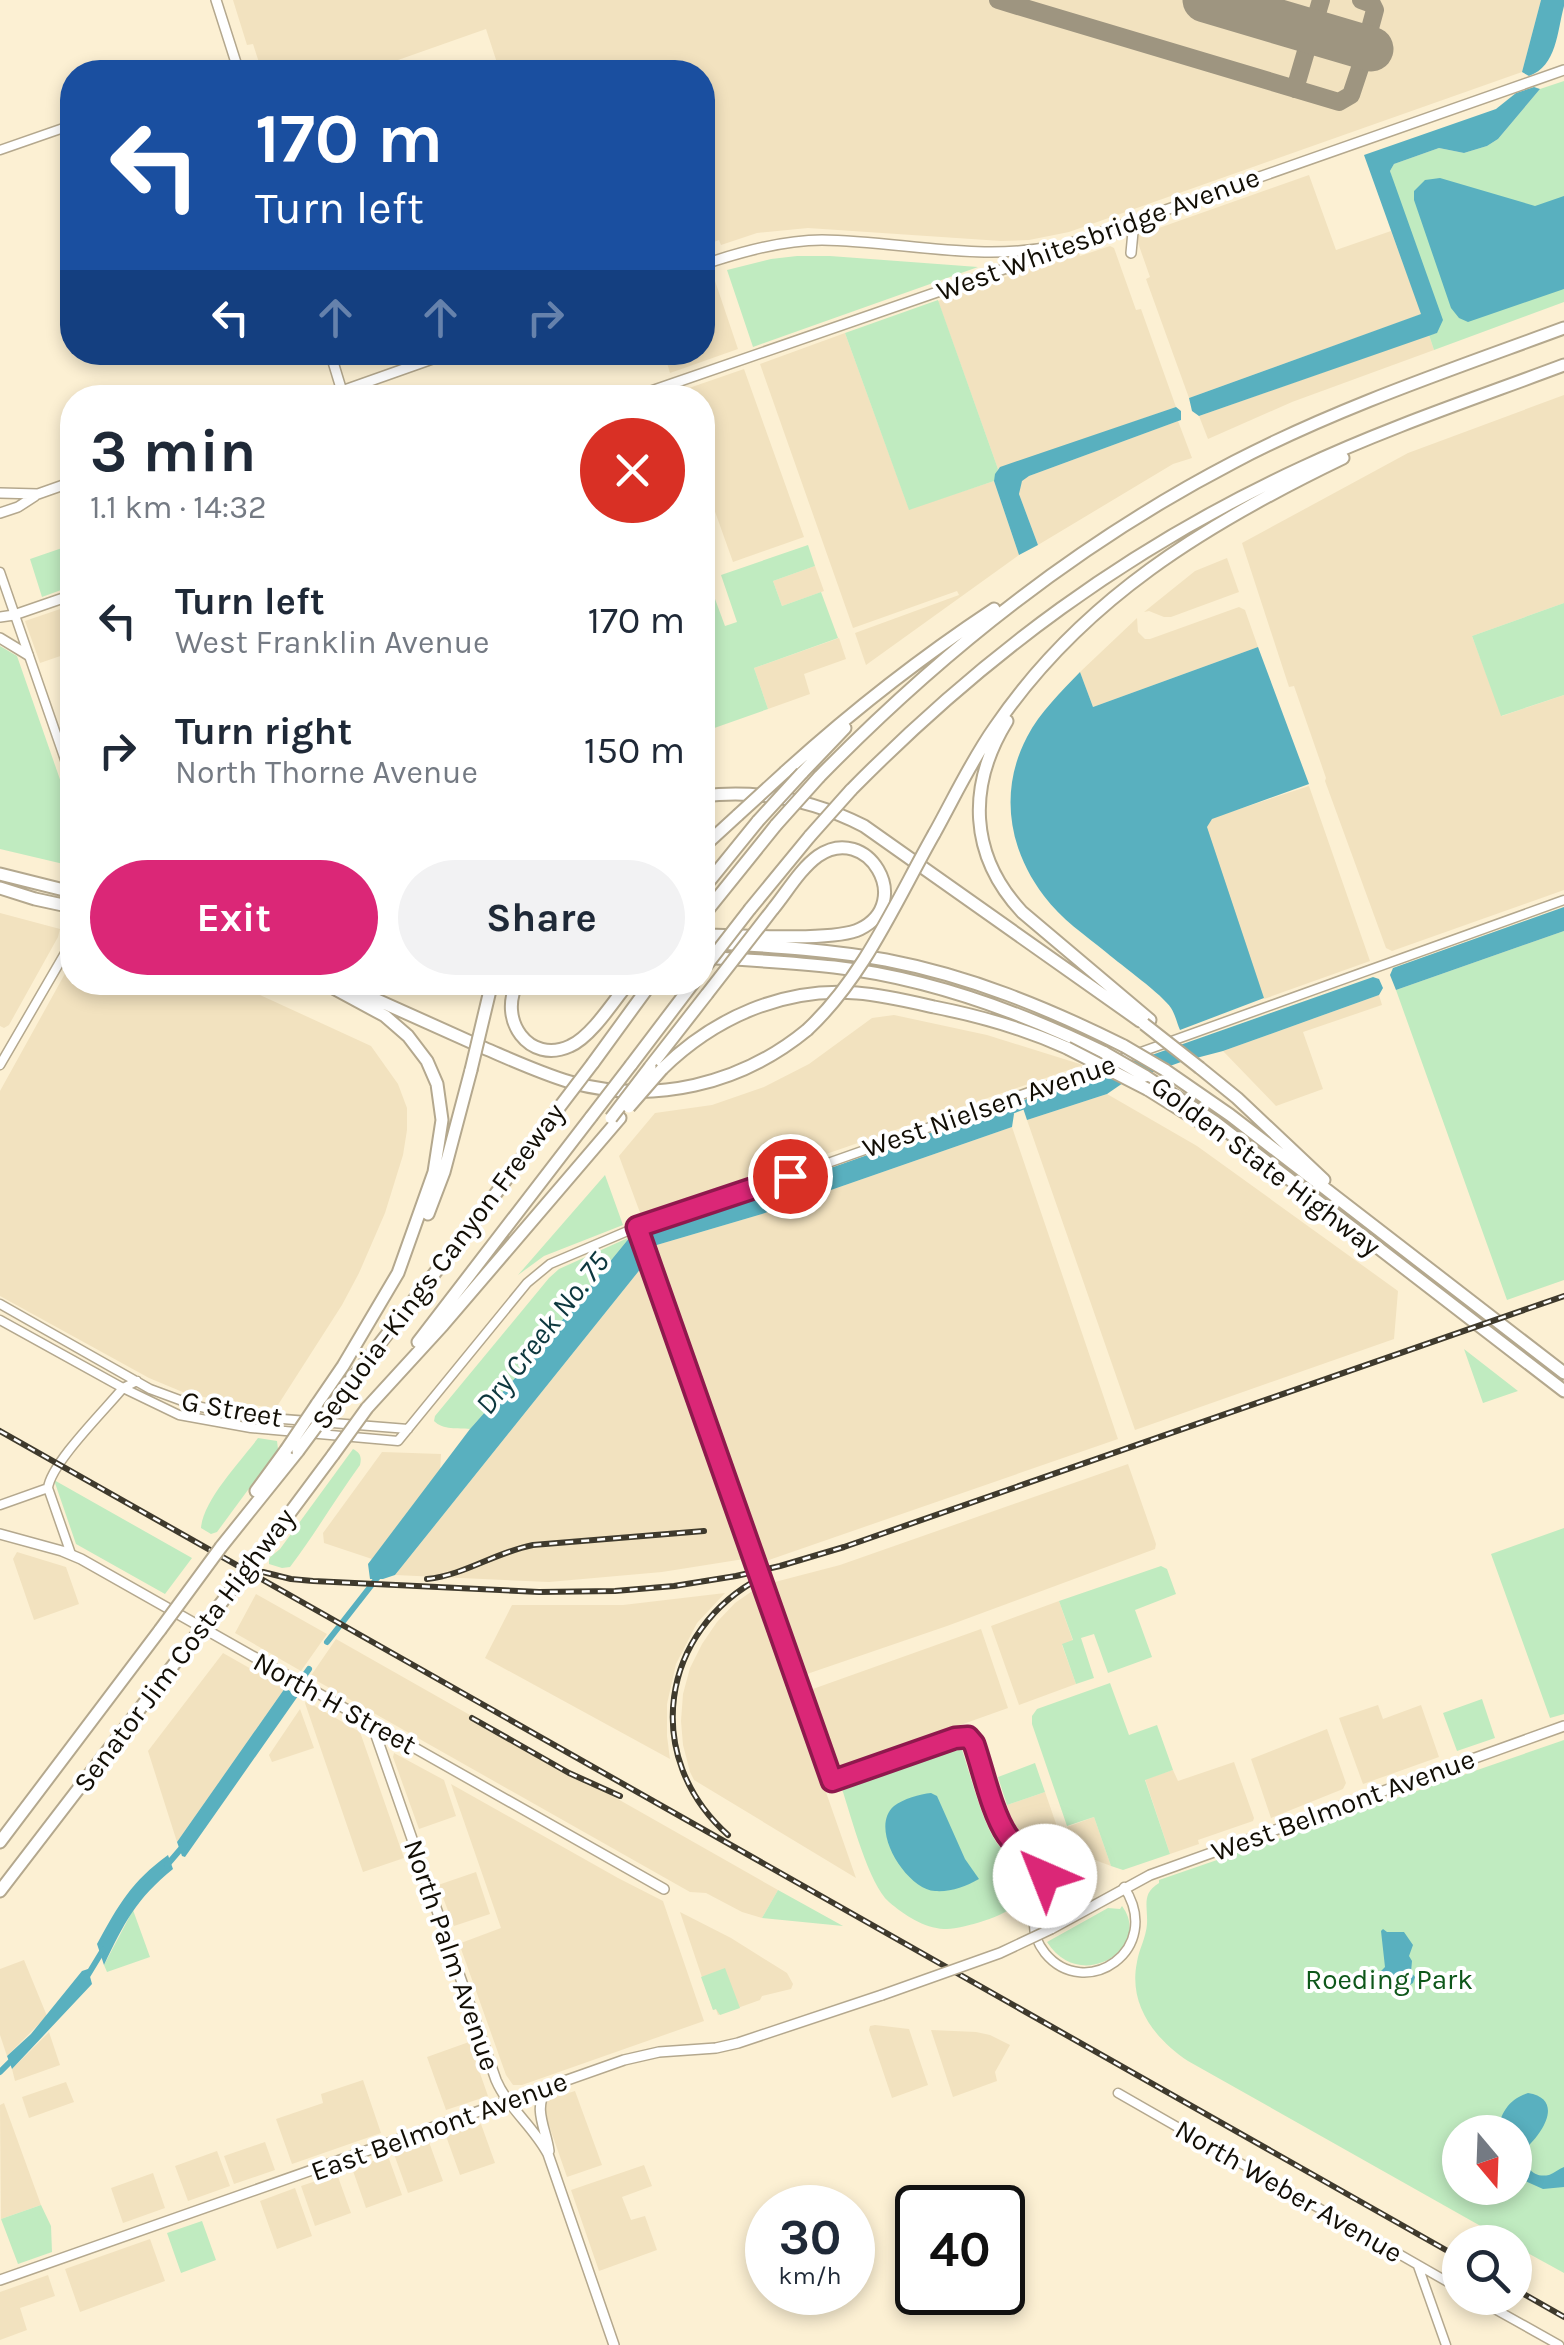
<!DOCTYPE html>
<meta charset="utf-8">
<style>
:root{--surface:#fff;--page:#f2f2f3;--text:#1f2937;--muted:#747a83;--accent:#db2777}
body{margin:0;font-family:Karla,sans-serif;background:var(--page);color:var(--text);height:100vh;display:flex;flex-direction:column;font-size:38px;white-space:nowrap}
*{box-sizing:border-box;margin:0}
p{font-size:32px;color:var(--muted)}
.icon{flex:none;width:55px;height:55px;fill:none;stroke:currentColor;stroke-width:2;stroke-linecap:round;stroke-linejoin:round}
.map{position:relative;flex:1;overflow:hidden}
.side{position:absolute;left:60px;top:385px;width:655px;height:610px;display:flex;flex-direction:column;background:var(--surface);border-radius:40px;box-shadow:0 5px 15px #0003}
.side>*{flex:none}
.top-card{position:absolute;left:60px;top:60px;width:655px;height:305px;border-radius:40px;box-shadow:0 5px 15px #0003;background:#1a4fa0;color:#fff;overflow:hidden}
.needle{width:65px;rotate:161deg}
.buttons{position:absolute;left:1442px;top:2115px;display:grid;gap:20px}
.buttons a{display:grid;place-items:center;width:90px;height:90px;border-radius:50%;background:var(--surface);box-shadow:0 5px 15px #0003;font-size:50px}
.speed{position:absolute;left:745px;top:2185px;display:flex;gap:20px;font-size:50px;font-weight:700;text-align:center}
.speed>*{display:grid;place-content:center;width:130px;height:130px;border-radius:50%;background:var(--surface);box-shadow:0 5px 15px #0003;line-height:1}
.speed small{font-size:25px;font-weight:400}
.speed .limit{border:5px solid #111;border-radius:15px;background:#fff;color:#111}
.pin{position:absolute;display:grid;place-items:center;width:85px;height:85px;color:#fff;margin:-42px;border:5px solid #fff;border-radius:50%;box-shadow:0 2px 10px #0007}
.me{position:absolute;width:110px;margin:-55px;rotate:316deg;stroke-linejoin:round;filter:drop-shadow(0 0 8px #0008)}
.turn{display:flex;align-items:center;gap:35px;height:210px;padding:0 30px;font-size:45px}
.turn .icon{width:130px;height:130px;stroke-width:2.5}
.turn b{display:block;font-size:70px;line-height:85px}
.lanes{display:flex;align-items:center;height:95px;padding:0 30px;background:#0003;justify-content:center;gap:50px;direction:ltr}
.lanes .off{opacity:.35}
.round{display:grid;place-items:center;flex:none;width:105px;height:105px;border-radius:52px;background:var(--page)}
.summary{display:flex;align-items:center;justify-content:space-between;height:170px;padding:0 30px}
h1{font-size:60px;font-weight:700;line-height:75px}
.action{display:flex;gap:20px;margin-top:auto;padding:20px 30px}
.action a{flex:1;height:115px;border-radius:60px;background:var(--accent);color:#fff;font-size:40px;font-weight:700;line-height:115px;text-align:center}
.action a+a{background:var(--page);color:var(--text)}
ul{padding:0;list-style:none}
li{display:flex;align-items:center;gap:30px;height:130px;padding:0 30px}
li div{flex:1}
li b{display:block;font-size:38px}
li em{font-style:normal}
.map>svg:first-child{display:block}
.built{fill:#f2e2bf}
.green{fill:#c0ebc0;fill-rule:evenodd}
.water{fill:#59b0bf}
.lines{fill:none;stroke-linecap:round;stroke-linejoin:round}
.canal{stroke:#59b0bf;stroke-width:6}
.taxiway{stroke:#9e9580;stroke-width:18}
.runway{stroke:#9e9580;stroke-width:45}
.minor-casing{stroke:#b4a88e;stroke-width:11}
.major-casing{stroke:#b4a88e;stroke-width:12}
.highway-casing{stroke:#b4a88e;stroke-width:15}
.minor{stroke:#fff;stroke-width:8}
.major{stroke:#fff;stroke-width:9}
.highway{stroke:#fff;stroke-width:11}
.rail-casing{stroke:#3f3a2d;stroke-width:6}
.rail{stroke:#fff;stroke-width:2.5;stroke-dasharray:8;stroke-linecap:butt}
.major-bridge-casing{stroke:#b4a88e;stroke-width:12;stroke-linecap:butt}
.highway-bridge-casing{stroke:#b4a88e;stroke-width:15;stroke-linecap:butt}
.major-bridge{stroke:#fff;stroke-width:9}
.highway-bridge{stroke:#fff;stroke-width:11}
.route-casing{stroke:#8e194d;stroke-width:25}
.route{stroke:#db2777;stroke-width:18}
.labels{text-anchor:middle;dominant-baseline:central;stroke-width:8;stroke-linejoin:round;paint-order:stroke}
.street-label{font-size:28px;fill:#120e05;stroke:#fff}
.park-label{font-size:28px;fill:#0e571a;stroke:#fff}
.water-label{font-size:30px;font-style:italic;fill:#0d373e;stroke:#fff}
</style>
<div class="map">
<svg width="1564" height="2345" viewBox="0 0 1564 2345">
<rect width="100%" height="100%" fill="#fcf0d3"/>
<!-- built -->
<path class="built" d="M233,0H1541L1522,72L1069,232L1029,240L1001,241L808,228L757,233L721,245L719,240L706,245L703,235L702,72H500L486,29L364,72H262L253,44L247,45Z
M1309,175L1336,250L1391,231L1422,314L1189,398L1146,279L1150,277L1137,240L1139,235Z
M1110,246L1114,248L1136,310L1141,309L1176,407L998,469L938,301L1078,251L1080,256Z
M713,275L738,349L670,373L664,353L702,352L703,279Z
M845,333L909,509L994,481L1019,555L866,665L855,633L959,595L957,591L853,628L760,364Z
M1429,335L1434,350L1292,402L1208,439L1199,416Z
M744,369L804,537L733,562L703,478L702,398L663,397Z
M1564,395V603L1472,636L1502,716L1564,695V890L1392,951L1386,948L1325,781L1326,778L1294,686L1289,687L1242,543L1408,453Z
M1178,421L1192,458L1173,464L1038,545L1019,494L1021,481L1029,476Z
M1227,558L1239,592L1171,617H1164L1149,611L1144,612L1195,571Z
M815,566L824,591L782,606L773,581Z
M72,605V652L40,663L25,621Z
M1239,607L1245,610L1258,647L1093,707L1080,672L1137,618L1138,632L1145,639H1150Z
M839,638L846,659L804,674L810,694L768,709L754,668Z
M1309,786L1370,961L1264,999L1206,828L1212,818Z
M0,913L60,929L58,937L9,1025L4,1028L0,1026Z
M72,961V982L234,983L371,1046L398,1084L407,1108V1130L403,1155L385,1213L359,1273L342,1305L276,1408L228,1402L185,1393L149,1378L0,1296V1091Z
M1379,995L1382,1005L1303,1032L1323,1089L1276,1106L1223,1051Z
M894,1015L987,1035L1083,1065L642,1218L619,1156L655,1113L712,1105L764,1087L809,1064L872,1018Z
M1107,1094L1197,1146L1398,1291L1394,1339L1135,1430L1027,1120Z
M1012,1127L1118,1439L766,1561L650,1247L762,1214Z
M642,1267L744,1559L662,1572L549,1582L395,1575Z
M382,1452L441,1454L440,1471L372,1559L324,1543L323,1533Z
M1128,1464L1156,1544L1155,1549L947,1626L804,1675L771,1583L840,1565Z
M17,1552L66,1567L79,1604L34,1620L13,1559Z
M755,1589L856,1878L694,1780L690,1772L683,1745L681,1721L683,1694L690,1668L702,1644L717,1622L735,1603Z
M725,1593L697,1623L676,1664L667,1704V1736L670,1759L485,1658L512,1605H623Z
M256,1594L327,1634L301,1671L235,1633Z
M1059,1601L1073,1641L1062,1645L1076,1684L1019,1705L991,1626Z
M981,1629L1008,1708L837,1769L810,1690Z
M336,1639L778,1890L762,1918L742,1912L706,1893L690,1892L310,1677Z
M223,1653L285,1688L177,1842L148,1751Z
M306,1701L360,1732L404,1858L363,1872L305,1703Z
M1378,1705L1383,1719L1421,1705L1439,1757L1363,1784L1339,1718Z
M300,1709L314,1748L272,1762L269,1755Z
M1327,1729L1346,1783L1343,1789L1271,1818L1251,1759Z
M394,1753L444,1780L456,1816L419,1829L393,1757Z
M1234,1762L1254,1818L1253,1821L1198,1840L1199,1844L1170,1854L1145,1779L1173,1770L1178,1781Z
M451,1784L618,1878L663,1901L704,2021L522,2085H513L506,2075L460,1946L461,1943L501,1928Z
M1045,1792L1069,1861H1055L1017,1833L1007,1805Z
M1094,1817L1111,1866L1095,1860H1078L1067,1827Z
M476,1872L490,1914L454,1926L438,1885Z
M680,1912L731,1938L787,1973L793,1984L791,1989L762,1996L760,2000L718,2015L716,2009L713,2010Z
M24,1960L47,2016L7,2056L0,2035V1969Z
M875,2025L909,2029L928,2085L892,2098L869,2030L870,2026Z
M931,2030L976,2032L990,2035L1010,2045L995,2072L997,2081L953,2097Z
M49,2032L60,2065L15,2081L12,2069Z
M469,2042L488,2096L446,2110L427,2057Z
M363,2080L381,2133L292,2164L276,2119L323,2103L321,2094Z
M66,2082L74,2102L29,2118L22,2097Z
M575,2091L602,2165L567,2177L543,2108L546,2100Z
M4,2103L41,2205L1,2219L0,2105Z
M481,2124L495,2163L460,2175L446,2136Z
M265,2142L275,2170L234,2184L224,2156Z
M429,2142L443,2181L408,2193L394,2154Z
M217,2151L230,2186L188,2201L175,2166Z
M388,2156L402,2195L366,2208L352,2168Z
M644,2165L652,2186L622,2197L631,2220L645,2216L657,2250L599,2271L571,2190Z
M153,2173L165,2208L123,2223L111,2188Z
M337,2174L351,2213L315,2226L301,2186Z
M295,2188L312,2236L277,2249L260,2201Z
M150,2239L165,2281L80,2312L65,2269Z
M48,2275L55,2296L20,2308L27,2330L0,2340V2292Z"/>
<!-- green -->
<path class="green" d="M1564,81V302L1434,350L1429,335L1437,333L1390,171L1394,164L1439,148L1464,153L1487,146L1498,139L1540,89Z
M797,256H830L978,267L753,347L727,270L771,259Z
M938,300L998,469L994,481L909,510L845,333Z
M808,545L815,566L773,581L782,606L821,592L838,638L754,668L768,709L703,732V582L708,580L725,626L737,622L721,575Z
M65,547L72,571V586L42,597L30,559Z
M1564,603V695L1501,716L1472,636Z
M0,646L17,656L72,814V866L0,849Z
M1564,931V1280L1507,1300L1396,990Z
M605,1175L623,1225L544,1256L518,1275Z
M630,1237L516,1377L470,1429C458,1428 443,1430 434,1421L435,1416L549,1278L559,1269Z
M1464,1349L1518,1391L1483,1403Z
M258,1438L277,1441L278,1449L217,1532L211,1534L201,1528C203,1500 241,1461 258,1438Z
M353,1449C360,1453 362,1456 360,1465C336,1498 315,1534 290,1567L282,1568L269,1564V1558L280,1549Z
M54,1480L192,1558L165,1594L76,1544Z
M1564,1528V1714L1550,1718L1491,1554Z
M1161,1566L1167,1569L1176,1594L1135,1610L1152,1657L1108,1673L1094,1634L1081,1638L1094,1678L1076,1684L1062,1644L1073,1640L1059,1601Z
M1110,1683L1129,1735L1157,1725L1173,1770L1145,1780L1170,1854L1123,1870L1111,1866L1094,1817L1067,1826L1032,1724V1716L1037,1709Z
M1482,1699L1495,1738L1457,1751L1443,1713Z
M1564,1740V2273L1515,2246V2242H1509L1188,2061C1155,2039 1128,2005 1137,1962C1139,1949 1146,1938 1147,1924C1148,1906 1141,1894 1159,1883V1880ZM1460,2132H1515V2188H1460Z
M955,1745L961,1747C971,1776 980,1816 996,1842C1004,1854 1030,1869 1032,1881C1036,1909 966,1929 944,1929C924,1928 904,1915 889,1902C869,1885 851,1816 842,1789L844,1783Z
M1035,1763L1045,1792L1007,1805L998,1777Z
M778,1890L843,1926L762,1918Z
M1122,1906C1153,1947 1081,1995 1047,1942L1108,1908L1120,1909Z
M133,1910L150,1957L107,1972L104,1965Z
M725,1968L740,2008L720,2015L716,2009L713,2010L701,1977Z
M41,2205L51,2226L52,2252L18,2264L1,2219Z
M202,2221L216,2260L181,2273L167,2233Z"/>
<!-- water -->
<path class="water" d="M1541,0H1564V6C1557,32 1557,66 1529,76L1522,72Z
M1534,87L1540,89L1498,139L1487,146L1464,153L1439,148L1394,164L1390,171L1443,320L1437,333L1199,416L1192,411L1189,398L1421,314L1364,155L1496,109L1516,93Z
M1440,178L1535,206L1564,196V289L1468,322L1459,318L1451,308L1414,200V191L1425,180Z
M1176,407L1181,411V420L1029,476L1022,481L1019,494L1038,545L1019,555L994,481L995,474L1000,467Z
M1258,647L1309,784L1212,819L1207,827L1264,998L1180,1030C1177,1023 1175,1014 1171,1008C1163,995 1121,965 1107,953C1085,935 1061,919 1044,896C1008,849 999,790 1027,737C1040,712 1061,692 1080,672L1093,707Z
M1564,907V931L1396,990L1390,975L1393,968Z
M1373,977L1379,979L1383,988L1379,995L1223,1051L1181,1062L1123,1083L1107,1094L1027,1120L1022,1105L1024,1100Z
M1006,1106L1011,1108L1014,1114L1012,1127L762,1214L650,1247L644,1231L646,1229L726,1205Z
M630,1237L638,1239L642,1251V1267L395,1575L383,1579H370L368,1564L470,1429L516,1377Z
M285,1688L298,1696L185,1857L182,1856L177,1842Z
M931,1793L937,1796L965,1859L979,1879C965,1887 951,1892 935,1891C906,1889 868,1828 894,1806C903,1799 920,1794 931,1793Z
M168,1855L173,1869C136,1899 124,1923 104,1965L97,1944C119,1904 131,1882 168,1855Z
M1383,1929L1387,1932H1404L1413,1945L1409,1956L1412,1961L1411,1972L1415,1977L1413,1983C1408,1987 1401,1987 1395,1990L1386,1979L1376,1981L1374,1978L1385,1967L1381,1931Z
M88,1969L92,1984L12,2069L7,2056L31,2034L82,1971Z
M1528,2093C1564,2099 1544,2132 1525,2149C1523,2163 1531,2179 1549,2175C1554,2173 1559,2169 1564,2167V2187L1543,2189L1523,2180L1514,2194H1509L1498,2188H1515V2132H1498C1500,2113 1509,2099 1528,2093Z"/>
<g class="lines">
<!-- canal -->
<path class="canal" d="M1004,1114L1030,1104
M327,1642L381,1573
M287,1700L309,1669
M167,1865L185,1844
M86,1978L103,1950
M0,2072L14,2058"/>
<!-- taxiway -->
<path class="taxiway" d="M998,0L1339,102L1351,95L1362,62V55L1358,48L1345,42
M1346,42H1360L1369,32L1375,10L1372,4L1361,0
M1295,89L1321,0"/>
<!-- runway -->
<path class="runway" d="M1205,0L1371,49"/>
<defs>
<path id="minor" d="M222,72L237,67
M0,150L72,125
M0,572L72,780
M1116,1061L1564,900
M0,1065L68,948L72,936
M637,1227L833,1781L955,1738L967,1737L971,1740C985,1767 989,1800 1003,1827C1012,1847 1036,1855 1044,1873C1054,1893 1016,1916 1045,1953C1085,2002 1165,1950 1124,1887
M0,1304L150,1389L196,1406L246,1416L408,1429
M0,1320L123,1388L179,1415L251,1428L398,1441L527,1283L550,1264L637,1227L723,1200L1103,1066
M48,1488C51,1463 105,1410 123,1388L137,1381
M48,1488L71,1554
M0,1505L48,1488
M1118,2093L1460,2289
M1418,2266L1446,2345
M1475,2298L1559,2345"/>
<path id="major" d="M216,0L239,72
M1131,253L1134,221
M702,265C740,252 782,240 822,240C899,241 974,261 1051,247
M330,352L344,398
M322,398L452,352
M631,398L1024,262L1069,244L1564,70
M0,493L38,494L72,482
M0,513L18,507L35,496
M0,617L14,615L72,595
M0,638L28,655
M0,1534L62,1551L81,1559L664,1889
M372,1724L496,2080C508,2108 534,2127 548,2154L614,2345
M1051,1929L1150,1875L1564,1726
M546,2090C533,2109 546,2129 549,2151
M0,2280L624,2060L659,2052L716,2048L738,2043L882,1995"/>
<path id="highway" d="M1007,721C967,786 969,855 1022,912L1150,1020
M785,772C851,712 920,658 994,609
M802,773L845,728
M819,777C941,652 1078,543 1234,462C1339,407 1453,369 1564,328
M851,790C984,655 1128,548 1301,468C1386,428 1476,398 1564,365
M702,796C759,789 813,800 864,826L1140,1021
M934,834C954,798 971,761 995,727C1082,599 1206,524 1343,458
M702,848L738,815
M0,874L72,892
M0,888L35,899L72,907
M702,890L758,821
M750,909L810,836
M702,917L776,825
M705,935C739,935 834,942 860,929C915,902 867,822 818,856C800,869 787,892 773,909
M702,942C764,946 825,949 886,960C970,976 1048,1008 1124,1046
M702,957C746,960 790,962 834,967C929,978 1019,1011 1105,1053
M337,982C386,1004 435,1026 484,1048C512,1060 540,1073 570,1082C653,1105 740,1085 807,1030
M518,982C497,1019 529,1065 570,1046C591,1037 614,1001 629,982
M593,1063L652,982
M631,1065L694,982
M650,1067L707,994
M1200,1068L1237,1098L1324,1180
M662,1069C714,1018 783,987 857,993C883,995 908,1001 934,1007C980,1016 1023,1028 1067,1048
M1165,1070L1230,1115L1564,1373
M1145,1076L1215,1122L1564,1391
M1147,1089L1211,1129
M428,1214L444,1172L471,1070
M418,1342L591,1117
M317,1404L343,1366L398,1273L434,1172L442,1120L437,1084L427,1061L408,1036L385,1016L322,982
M332,1405L480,1215L558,1109
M367,1408L443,1325L620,1118
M256,1491L286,1450
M221,1547L298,1451
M263,1549L333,1455
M0,1842L160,1630
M0,1891L188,1646"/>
</defs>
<!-- minor casing -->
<use href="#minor" class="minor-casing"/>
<!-- major casing -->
<use href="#major" class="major-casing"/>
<!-- highway casing -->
<use href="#highway" class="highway-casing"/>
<!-- minor -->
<use href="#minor" class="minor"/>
<!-- major -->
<use href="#major" class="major"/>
<!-- highway -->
<use href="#highway" class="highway"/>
<defs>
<path id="rail" d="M0,1431L1460,2258
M263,1572L291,1579L313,1581L539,1592L615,1591L674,1586L736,1576L780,1566L844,1547L1564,1296
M427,1579C465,1575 496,1552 533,1545L704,1531
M472,1718L569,1773L620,1796
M728,1835C641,1757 660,1630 762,1577
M1515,2289L1564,2317"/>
</defs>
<!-- rail casing -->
<use href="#rail" class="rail-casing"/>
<!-- rail -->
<use href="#rail" class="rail"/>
<defs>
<path id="major-bridge" d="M882,1995L1000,1953L1051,1929"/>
<path id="highway-bridge" d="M738,815L785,772
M758,821L802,773
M776,825L819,777
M810,836L851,790
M702,971L750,909
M707,994L773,909
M1144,1024L1200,1068
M807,1030C864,977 896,901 934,834
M1124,1046L1165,1070
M1067,1048L1147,1089
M1105,1053L1145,1076
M471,1070L492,982
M629,1107L662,1069
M558,1109L593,1063
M591,1117L631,1065
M611,1118L650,1067
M286,1450L317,1404
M298,1451L332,1405
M333,1455L367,1408
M160,1630L221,1547
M188,1646L263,1549"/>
</defs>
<!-- major-bridge casing -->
<use href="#major-bridge" class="major-bridge-casing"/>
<!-- highway-bridge casing -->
<use href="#highway-bridge" class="highway-bridge-casing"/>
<!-- major-bridge -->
<use href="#major-bridge" class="major-bridge"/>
<!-- highway-bridge -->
<use href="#highway-bridge" class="highway-bridge"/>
</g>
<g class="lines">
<defs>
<path id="route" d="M790,1176L637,1227L832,1781L955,1738L968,1737L974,1744C983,1770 992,1813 1007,1835C1018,1851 1036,1859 1045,1876"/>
</defs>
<!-- route casing -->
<use href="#route" class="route-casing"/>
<!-- route -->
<use href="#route" class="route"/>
</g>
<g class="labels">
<!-- street labels -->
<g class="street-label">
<text transform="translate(1098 234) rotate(-20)">West Whitesbridge Avenue</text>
<text transform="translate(989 1106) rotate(-19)">West Nielsen Avenue</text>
<text transform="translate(1266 1166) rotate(37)">Golden State Highway</text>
<text transform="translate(438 1266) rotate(-53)">Sequoia–Kings Canyon Freeway</text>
<text transform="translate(232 1409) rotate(10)">G Street</text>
<text transform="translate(184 1650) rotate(-53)">Senator Jim Costa Highway</text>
<text transform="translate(335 1703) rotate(29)">North H Street</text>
<text transform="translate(1343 1805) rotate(-20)">West Belmont Avenue</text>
<text transform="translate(452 1955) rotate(71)">North Palm Avenue</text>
<text transform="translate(439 2126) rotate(-20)">East Belmont Avenue</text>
<text transform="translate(1289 2191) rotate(30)">North Weber Avenue</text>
</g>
<!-- park labels -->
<g class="park-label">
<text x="1389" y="1979">Roeding Park</text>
</g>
<!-- water labels -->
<g class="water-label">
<text transform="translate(542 1333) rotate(-52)">Dry Creek No. 75</text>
</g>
</g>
</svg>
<div class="buttons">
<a><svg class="needle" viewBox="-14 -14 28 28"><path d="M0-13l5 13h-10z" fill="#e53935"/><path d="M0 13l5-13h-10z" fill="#747a83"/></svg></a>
<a><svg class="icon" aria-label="search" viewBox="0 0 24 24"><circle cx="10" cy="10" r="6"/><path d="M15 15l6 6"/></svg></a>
</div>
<div class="speed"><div>30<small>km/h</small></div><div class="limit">40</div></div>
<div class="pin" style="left:790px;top:1176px;background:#d93025"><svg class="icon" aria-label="arrive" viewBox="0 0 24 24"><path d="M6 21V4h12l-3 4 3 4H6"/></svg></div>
<svg class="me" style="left:1045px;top:1876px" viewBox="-20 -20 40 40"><circle r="19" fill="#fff"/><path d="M0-13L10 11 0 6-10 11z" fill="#db2777"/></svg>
<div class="top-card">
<div class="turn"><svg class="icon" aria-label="left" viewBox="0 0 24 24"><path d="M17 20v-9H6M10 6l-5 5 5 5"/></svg><div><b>170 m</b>Turn left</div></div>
<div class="lanes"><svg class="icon" aria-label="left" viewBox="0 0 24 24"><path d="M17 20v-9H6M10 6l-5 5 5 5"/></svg><svg class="icon off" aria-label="ahead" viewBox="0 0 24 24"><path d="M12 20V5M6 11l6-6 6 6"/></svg><svg class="icon off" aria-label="ahead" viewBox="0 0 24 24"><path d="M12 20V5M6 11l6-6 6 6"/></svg><svg class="icon off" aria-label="right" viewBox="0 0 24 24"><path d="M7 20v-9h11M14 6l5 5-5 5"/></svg></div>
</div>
<section class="side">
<div class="summary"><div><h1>3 min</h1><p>1.1 km · 14:32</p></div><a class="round" style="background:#d93025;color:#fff"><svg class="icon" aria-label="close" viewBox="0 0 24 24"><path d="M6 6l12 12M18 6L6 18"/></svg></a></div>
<ul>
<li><svg class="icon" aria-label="left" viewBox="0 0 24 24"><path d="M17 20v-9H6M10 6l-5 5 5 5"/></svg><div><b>Turn left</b><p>West Franklin Avenue</p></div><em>170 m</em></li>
<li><svg class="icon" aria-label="right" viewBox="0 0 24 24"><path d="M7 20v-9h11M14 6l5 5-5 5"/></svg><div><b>Turn right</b><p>North Thorne Avenue</p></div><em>150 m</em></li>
</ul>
<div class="action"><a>Exit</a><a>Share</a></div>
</section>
</div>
